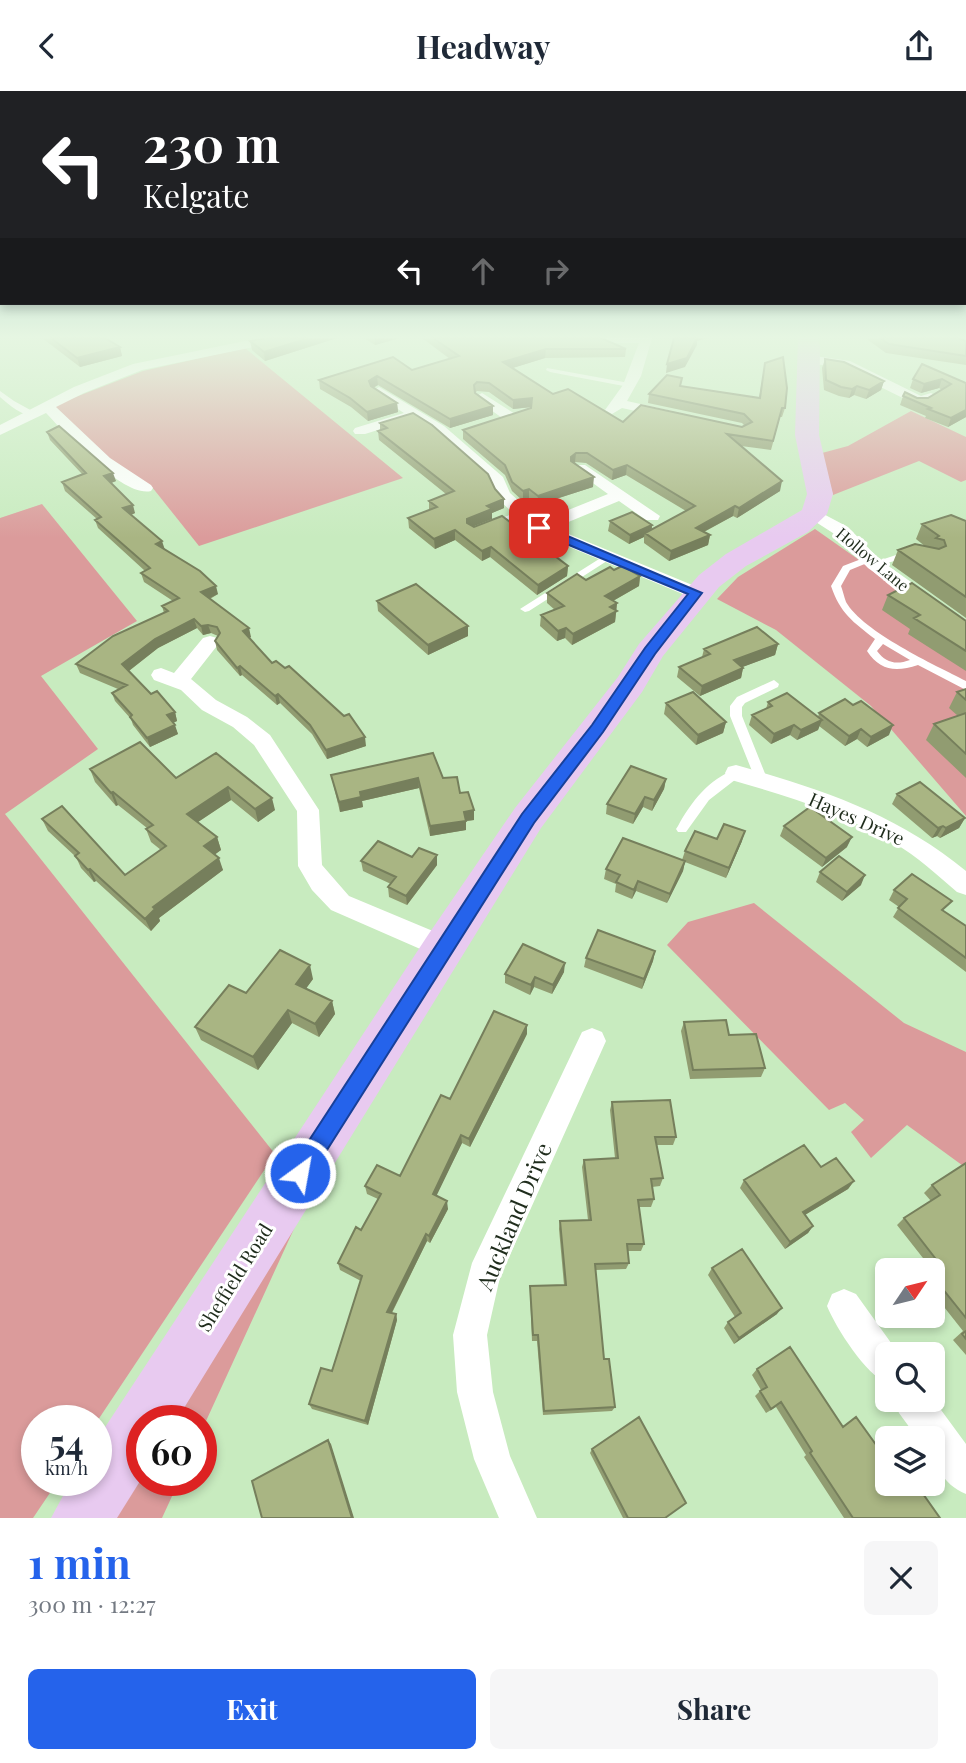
<!DOCTYPE html>
<meta charset="utf-8">
<style>
:root{--surface:#fff;--page:#f6f6f7;--text:#1f2937;--muted:#747a83;--accent:#2563eb}
body{margin:0;font-family:"Playfair Display",serif;background:var(--page);color:var(--text);height:100vh;display:flex;flex-direction:column;font-size:26px;white-space:nowrap}
*{box-sizing:border-box;margin:0}
p{font-size:23px;color:var(--muted)}
.icon{flex:none;width:38px;height:38px;fill:none;stroke:currentColor;stroke-width:2;stroke-linecap:round;stroke-linejoin:round}
.map{position:relative;height:1427px;overflow:hidden}
.side{display:flex;flex-direction:column;background:var(--surface);flex:1}
.side>*{flex:none}
.top-card{position:absolute;left:0px;top:0px;width:966px;height:214px;box-shadow:0 4px 10px #0003;background:#202124;color:#fff;overflow:hidden}
.needle{width:46px;rotate:55deg}
.fabs{position:absolute;left:875px;top:1167px;display:grid;gap:14px}
.fabs a{display:grid;place-items:center;width:70px;height:70px;border-radius:10px;background:var(--surface);box-shadow:0 4px 10px #0003;font-size:35px}
.speed{position:absolute;left:21px;top:1314px;display:flex;gap:14px;font-size:35px;font-weight:700;text-align:center}
.speed>*{display:grid;place-content:center;width:91px;height:91px;border-radius:50%;background:var(--surface);box-shadow:0 4px 10px #0003;line-height:1}
.speed small{font-size:18px;font-weight:400}
.speed .limit{border:10px solid #d22;background:#fff;color:#111}
.pin{position:absolute;display:grid;place-items:center;width:60px;height:60px;color:#fff;margin:-30px;border-radius:14px;box-shadow:0 4px 10px #0006}
.me{position:absolute;width:77px;margin:-38px;rotate:32deg;stroke-linejoin:round;filter:drop-shadow(0 0 5px #0008)}
.turn{display:flex;align-items:center;gap:24px;height:147px;padding:0 28px;font-size:32px}
.turn .icon{width:91px;height:91px;stroke-width:2.5}
.turn b{display:block;font-size:49px;line-height:60px}
.lanes{display:flex;align-items:center;height:66px;padding:0 28px;background:#0003;justify-content:center;gap:35px;direction:ltr}
.lanes .off{opacity:.35}
.round{display:grid;place-items:center;flex:none;width:74px;height:74px;border-radius:10px;background:var(--page)}
.headline{display:flex;align-items:center;justify-content:space-between;height:119px;padding:0 28px}
h1{font-size:42px;font-weight:700;line-height:52px;color:var(--accent)}
.button{display:flex;gap:14px;margin-top:auto;padding:14px 28px}
.button a{flex:1;height:80px;border-radius:10px;background:var(--accent);color:#fff;font-size:28px;font-weight:700;line-height:80px;text-align:center}
.button a+a{background:var(--page);color:var(--text)}
header{display:flex;justify-content:space-between;align-items:center;height:91px;padding:0 28px;background:var(--surface);font-size:32px;font-weight:700}
.map>svg:first-child{display:block}
.green{fill:#db9b9b}
.lines{fill:none;stroke-linecap:round;stroke-linejoin:round}
.lane{fill:#fff;fill-rule:evenodd}
.street{fill:#fff;fill-rule:evenodd}
.primary{fill:#e8caf0;fill-rule:evenodd}
.wall{fill:#919c71}
.shaded-wall{fill:#767f5c}
.building{fill:#a9b583;stroke:#767f5c;stroke-width:2}
.route{fill:#2563eb;stroke:#184099;stroke-width:2}
.labels{text-anchor:middle;dominant-baseline:central;stroke-width:6;stroke-linejoin:round;paint-order:stroke}
.far-street-label{font-size:16px;fill:#1f2c1c;stroke:#fff}
.street-label{font-size:19px;fill:#1f2c1c;stroke:#fff}
.near-street-label{font-size:23px;fill:#1f2c1c;stroke:#fff}
</style>
<header><svg class="icon" aria-label="back" viewBox="0 0 24 24"><path d="M15 5l-7 7 7 7"/></svg>Headway<svg class="icon" aria-label="share" viewBox="0 0 24 24"><path d="M12 15V3M7 8l5-5 5 5M5 13v7h14v-7"/></svg></header>
<div class="map">
<svg width="966" height="1427" viewBox="0 0 966 1427">
<rect width="100%" height="100%" fill="#c8ebbf"/>
<!-- green -->
<path class="green" d="M245,257L403,387L199,455L152,396L100,361L54,317L55,314L143,280Z
M911,320L966,346V389L961,391L919,370L833,404L822,362L848,355Z
M42,413L137,530L41,585L98,658L5,723L275,1063L96,1332L37,1330V1390H58L33,1427H0V427Z
M815,438L966,544V725L871,615L776,539L717,508L738,486Z
M754,812L904,932L966,961V1077L907,1034L871,1067L851,1041L864,1029L845,1012L829,1019L667,854L688,831Z
M309,1105L201,1341V1330H167Z
M142,1372V1390H179L162,1427H109Z"/>
<g class="lines">
<!-- lane -->
<path class="lane" d="M547,277L629,292L633,294L629,296L550,281L546,279Z
M0,300L14,310L34,321V325C22,325 9,314 0,306Z
M521,419L525,422L524,424L495,435H489L488,433Z
M908,460L913,463L911,465L874,476L869,473Z
M607,463L612,466L610,468L529,520L525,521L520,518Z
M869,465L874,468L872,470L850,479L841,495C843,500 844,506 846,511C863,541 935,574 966,590V599L918,574C896,581 880,580 867,560L875,548C853,531 840,522 831,495L843,475ZM883,553L910,569C896,574 886,572 877,560Z
M774,589L779,593L778,596L745,612L742,616V625L768,690L762,694L756,690L730,625V615L737,606Z
M736,678L740,679L742,682L740,685L709,709L686,741H678L676,738L678,735C691,711 709,688 736,678Z"/>
<!-- street -->
<path class="street" d="M260,247H284L278,251L142,279L84,302L56,316L110,367L151,394L153,397L151,400C123,407 64,341 46,322L0,344V334L74,296L133,273Z
M567,247H652L641,285L627,310L672,320V326L667,327L622,317L612,323L605,319L623,294L639,252H573L569,251Z
M808,264L850,270L921,305L931,302L938,306L925,313H915L842,277L803,271V265Z
M379,296L444,335L503,386L510,402L541,430L608,403L572,377L575,374H585L660,425L658,429H646L619,410L554,437L702,498L705,502L696,507L690,506L533,441L497,407L490,391L434,341L413,328L365,343H355L353,340L355,337L404,322L374,303L372,300Z
M482,302L515,323L517,326L515,329H505L477,309L475,306Z
M814,418L848,436L880,469L966,530V545L959,543L868,477L836,444L808,426L806,423Z
M210,545L217,547L220,551L191,588L216,609L247,626L270,644L319,719L322,774L349,805L452,848L456,856L452,864L443,867L434,864L331,819L312,799L298,775L297,720L254,654L233,636L202,619L181,599L154,589L151,584L154,579L161,577L174,582L203,547Z
M736,674C821,698 897,723 966,780V804L957,801C937,784 917,765 894,752C843,722 784,704 728,688L725,682L728,676Z
M592,937L602,941L606,950L500,1186L487,1244L493,1301L510,1365L537,1427H499L474,1368L457,1301L453,1244L472,1172L582,941Z
M844,1198L856,1203L899,1263L887,1264V1292C866,1284 836,1237 827,1215L832,1203Z
M933,1308L966,1353V1403C942,1393 933,1373 933,1348H918L899,1322L894,1309Z"/>
<!-- primary -->
<path class="primary" d="M798,247H818L820,255L819,344L833,403L827,423L808,441L746,475L719,496L663,565L642,601L541,737L176,1330H142V1387L117,1427H51L71,1390H96V1350L428,844L515,717L618,586L639,553L699,484L726,463L802,419L807,403L795,344Z"/>
</g>
<!-- wall -->
<path class="wall" d="M42,247H105L120,256L122,265L80,276Z
M267,247H337L265,270L252,259L250,250Z
M364,247H400L375,254Z
M422,247H601L626,258L625,266L545,267L512,277L553,303L623,331L742,336L745,335L742,332L648,312L649,303L681,295L759,307L765,272L785,317L782,326H780L771,359L741,355L780,400L737,427L733,425L704,441L710,444L708,454L669,470L644,452V446L629,453L608,440L610,430L652,434V438L686,420L626,384L612,389L586,372L575,371L593,396L537,414L529,408L523,410L512,400L505,384L463,348V339L531,317V316L513,318L489,301L477,300L475,302L493,324L450,337L378,294L373,297L397,312L398,321L368,330L351,316L320,298L319,289L412,279L450,268Z
M869,247H958L966,250V274L886,262L868,249Z
M825,268L884,290L881,299L866,308L854,304L849,307L839,305L824,299L822,277Z
M922,273L966,292V326L948,336L925,327L926,325L900,314L903,305L928,307L942,299L939,297L921,302L910,297L913,288Z
M380,332L504,417L492,422V428L473,435L568,475L567,485L537,504L490,466L482,470L455,449L435,458L409,437L408,427L429,419V410L446,403L379,349L378,340L380,339Z
M47,341L116,390L111,392L135,422L131,424L164,458L218,503L210,508L251,546L249,547L272,572L366,655L327,668L312,643L280,612L277,614L242,584L240,585L217,559L215,550L218,545L211,542L203,544L197,537L158,557L129,580L151,603L175,621L177,630L173,632L178,643L150,656L133,634L131,628L115,610L112,602L118,598L80,582L76,573L164,522L162,515L173,510L144,491L141,482L145,480L98,437L95,429L97,428L65,400L62,391L82,383L50,349Z
M966,430V527L892,474L898,459L926,456L916,448L922,433Z
M614,479L640,485L639,495L613,510L617,512L615,531L572,554L565,547L557,550L540,535L541,524L555,519L547,512V502Z
M888,504L966,530V580L908,543L910,538L882,519Z
M377,510L468,535V545L428,564L378,520Z
M778,553L775,564L742,576L743,577L741,587L700,605L677,586L679,576L702,566L704,558Z
M966,598V687L926,649L934,633L958,625L949,617L957,601Z
M768,611L818,626L819,622L889,644L867,656L857,648L845,655L819,635L818,639L797,649L790,644L771,653L749,634L752,624L766,618Z
M666,612L726,631L723,642L696,654L664,623Z
M216,662L275,719L258,731L231,709L198,731L217,746L221,759L214,763L223,779L159,827L160,830L151,840L96,790L94,791L81,777L76,766L48,740L42,728L125,784L161,759L151,751L146,738L147,737L118,714L116,715L95,691L90,678L176,687Z
M331,684L443,687L460,702L474,719V729L466,730V739L430,745L419,697L362,710L363,716L340,721Z
M666,688L664,698L652,720L643,716L633,733L606,723L607,713Z
M897,703L965,727L959,737L940,747L937,745L932,747L892,713Z
M784,735L847,756L822,776L780,745Z
M717,748L742,750L726,787L685,771L683,780L667,812L636,800L632,808L615,801L616,793L604,788L606,778L682,769L685,760Z
M412,766L437,774L407,814L389,806L388,796L391,793L363,780L361,770Z
M820,781L861,794L842,810L816,791Z
M894,799L945,821L966,835V881L893,826L899,816L889,809Z
M655,860L653,870L642,898L584,876L586,867Z
M564,881L552,903L534,896L530,904L505,892V883Z
M313,888L306,897L332,910L335,923L319,946L292,932L258,979L201,949L195,936L246,902Z
M684,931L729,944L765,977L761,986L690,988L681,940Z
M527,943L470,1056L462,1052L436,1104L448,1118L430,1152L427,1150L392,1222L396,1223L397,1229L368,1334L312,1318L309,1313L332,1280L361,1190L340,1179L338,1172L361,1139L378,1108L367,1103L365,1095L400,1085L450,1008Z
M612,1011L676,1046L673,1054H657L663,1087L660,1095L652,1096L654,1108L651,1116H639L644,1153L641,1160H627L629,1172L626,1178L595,1179L604,1268L615,1316L612,1320L543,1324L537,1250H532L530,1201V1195L564,1194L559,1138L560,1130L588,1129L582,1076L584,1069L615,1067L610,1019Z
M966,1072V1264L953,1249L963,1240L933,1202V1182L934,1181L897,1134L904,1127L931,1110L924,1102L932,1094Z
M744,1089L854,1090L848,1098L805,1124L813,1135L808,1142L785,1158L740,1097Z
M712,1177L777,1223L734,1253L724,1237L728,1231L735,1226L708,1184Z
M757,1278L842,1336L856,1326L887,1393L940,1427H844L804,1366L806,1364L776,1316L766,1322L755,1305L761,1299L752,1284Z
M592,1358L665,1427H623L590,1362Z"/>
<!-- shaded-wall -->
<path class="shaded-wall" d="M309,247H337L265,270L264,261Z
M375,247H400L375,254Z
M689,247H708L697,250V254L685,276L666,282L667,273Z
M120,256L122,265L80,276L77,267Z
M546,258L545,267L503,280V271Z
M377,285L378,294L369,299V290Z
M942,288L939,297L921,302L924,293Z
M884,290L881,299L866,308L869,299Z
M857,295L854,304L849,307L852,298Z
M532,307V316L513,318V309Z
M397,312L398,321L368,330L367,321Z
M493,315V324L450,337V328Z
M966,319V326L948,336L951,327Z
M576,362L575,371L570,375L571,366Z
M627,374L626,384L612,389L613,379Z
M113,382L116,390L106,394L104,385Z
M594,386L593,396L537,414L538,405Z
M782,390L780,400L737,427L739,417Z
M529,398V408L523,410V400Z
M504,408V417L492,422V428L467,438V428L487,415Z
M133,414L135,422L126,426L123,417Z
M735,415L733,425L694,446L696,437Z
M652,434L651,444L645,442L644,446L629,453L630,444Z
M455,439V449L435,458L434,448Z
M710,444L708,454L669,470L671,460Z
M162,450L165,459L156,453Z
M491,456L490,466L482,470V460Z
M568,475L567,485L537,504L538,494Z
M640,485L639,495L604,515L605,505Z
M216,495L218,503L204,510L201,501Z
M617,512L615,531L572,554L573,543Z
M194,528L197,537L158,557L126,582L122,573L155,548Z
M208,534L211,542L203,544L201,535Z
M468,535V545L428,564V554Z
M249,537L251,546L245,549L243,540Z
M566,537L565,547L557,550L558,540Z
M778,553L775,564L732,580L734,569Z
M240,575L242,584L240,585L237,577Z
M743,577L741,587L700,605L702,595Z
M278,603L280,612L277,614L275,605Z
M175,621L177,630L170,633L167,624Z
M822,629L818,639L797,649L801,639Z
M726,631L723,642L696,654L698,644Z
M175,634L178,643L150,656L147,647Z
M794,634L790,644L771,653L774,643Z
M893,634L889,644L867,656L871,646Z
M861,638L857,648L845,655L849,645Z
M365,646L366,655L327,668L326,659Z
M418,687L419,697L362,710L363,716L340,721L339,711L360,701Z
M666,688L664,698L652,720L654,709Z
M228,696L231,709L192,735L187,723Z
M113,701L118,714L116,715L111,702Z
M645,706L643,716L633,733L635,723Z
M272,707L275,719L258,731L255,718Z
M474,719V729L466,730V739L430,745V735L464,721Z
M965,727L959,737L940,747L946,737Z
M943,735L937,745L932,747L938,737Z
M745,740L742,750L726,787L729,777Z
M217,746L221,759L209,768L204,755Z
M852,746L847,756L822,776L826,767Z
M437,764V774L407,814L406,805Z
M219,767L223,779L159,827L160,830L151,840L145,828L153,816Z
M685,770L683,780L667,812L670,803Z
M90,778L96,790L94,791L88,779Z
M865,784L861,794L842,810L847,801Z
M638,790L636,800L632,808L634,799Z
M655,860L653,870L642,898L644,888Z
M565,872L564,881L552,903L553,894Z
M310,874L313,888L300,906L296,893Z
M535,886L534,896L530,904L531,894Z
M332,910L335,923L319,946L315,933Z
M288,919L292,932L258,979L253,966Z
M527,934V943L470,1056L469,1048Z
M461,1044L462,1052L434,1110L433,1103Z
M854,1090L848,1098L798,1128L803,1121Z
M447,1110L448,1118L430,1152L429,1145Z
M813,1135L808,1142L785,1158L790,1151Z
M426,1143L427,1150L389,1227L387,1221Z
M782,1217L777,1223L734,1253L739,1247Z
M396,1223L397,1229L368,1334L365,1330Z
M328,1349L331,1353L354,1427H352Z"/>
<!-- building -->
<path class="building" d="M51,247H105L120,256L77,267Z
M267,247H309L264,261L250,250Z
M433,247H601L626,258H546L503,271L553,303L568,298L623,331L641,314L742,336L752,331L744,323L649,303L667,284L682,287L680,295L760,307L765,272L783,266L787,297L785,317H782L773,350L727,343L782,390L739,417L735,415L696,437L710,444L671,460L645,442L695,415L627,374L613,379L587,362H576L571,366V370L594,386L538,405L529,398L523,400L512,391L505,374L463,339L531,317L532,307L513,309L489,292L477,291L474,294L475,302L493,315L450,328L377,285L369,290L371,295L397,312L367,321L350,307L319,289L393,266L412,279L459,265Z
M674,247H697L687,267L667,273Z
M880,247H958L966,250V265L889,253Z
M825,268L844,271L884,290L869,299L857,295L852,298L841,296L826,289Z
M922,273L966,292V319L951,327L928,318L931,317L903,305L905,301L917,307H928L951,293L942,288L924,293L913,288Z
M413,322L432,334L488,383L495,398L504,408L487,415L492,418L467,428V432L474,436L502,425L568,475L538,494L491,456L482,460L455,439L434,448L408,427L437,416L429,410L454,400L378,340L387,337L380,332Z
M59,335L113,382L104,385L133,414L123,417L162,450L156,453L200,480L216,495L201,501L249,537L243,540L272,572L276,570L285,577L289,575L344,625L349,623L365,646L326,659L310,634L278,603L275,605L240,575L237,577L215,550L220,542L217,536L208,534L201,535L194,528L155,548L122,573L151,603L157,600L175,621L167,624L175,634L147,647L130,626L132,624L112,602L127,594L76,573L113,545L168,520L162,515L179,507L141,482L150,477L95,429L101,426L62,391L86,382L47,341Z
M632,421L652,434L630,444L610,430Z
M951,424L966,430V506L898,459L915,453L939,458L946,455L944,449L936,447L939,445L922,433Z
M622,475L640,485L605,505L617,512L610,516L617,520L573,543L566,537L558,540L541,524L564,515L547,502L577,483L586,489L610,476L614,479Z
M912,492L966,530V560L914,527L920,524L888,504Z
M416,493L468,535L428,554L377,510Z
M757,536L778,553L734,569L743,577L702,595L679,576L710,563L704,558Z
M966,598V609L957,601Z
M693,601L726,631L698,644L666,612Z
M787,602L822,629L801,639L794,634L774,643L752,624L772,615L768,611Z
M845,608L853,614L861,610L893,634L871,646L861,638L849,645L819,622Z
M966,622V663L934,633Z
M140,651L176,687L216,662L272,707L255,718L228,696L187,723L217,746L204,755L219,767L153,816L155,818L145,828L90,778L88,779L75,765L79,762L42,728L62,715L125,784L166,755L146,738L153,734L113,701L111,702L90,678Z
M433,662L443,687L457,686L460,702L468,701L474,719L464,721L466,730L430,735L418,687L360,701L361,706L339,711L331,684Z
M631,675L666,688L654,709L645,706L635,723L607,713Z
M920,691L965,727L946,737L943,735L938,737L897,703Z
M810,716L852,746L826,767L784,735Z
M724,733L745,740L729,777L685,760L695,740L717,748Z
M623,747L685,770L670,803L638,790L634,799L616,791L620,784L606,778Z
M378,750L412,766L419,757L437,764L406,805L388,796L396,786L361,770Z
M839,765L865,784L847,801L820,781Z
M912,783L952,810L942,819L966,835V867L898,817L907,808L894,799Z
M598,839L655,860L644,888L586,867Z
M523,853L565,872L553,894L535,886L531,894L505,883Z
M280,859L310,874L296,893L332,910L315,933L288,919L253,966L195,936L229,894L246,902Z
M494,920L527,934L469,1048L461,1044L433,1103L447,1110L429,1145L426,1143L387,1221L396,1223L365,1330L309,1313L321,1277L332,1280L362,1185L338,1172L356,1136L361,1139L381,1103L365,1095L377,1074L400,1085L441,1004L450,1008Z
M726,929L729,944L756,943L765,977L693,979L684,931Z
M670,1009L676,1046H655L663,1087L651,1088L654,1108L638,1109L644,1153H627L629,1172L595,1173L604,1268H609L615,1316L544,1320L538,1244H533L530,1195L566,1194L560,1130L591,1129L584,1069L618,1067L612,1011Z
M804,1054L821,1076L836,1067L854,1090L803,1121L813,1135L790,1151L744,1089Z
M966,1072V1227L933,1186V1182L942,1176L904,1127L940,1104L932,1094Z
M742,1158L782,1217L739,1247L728,1231L741,1222L712,1177Z
M966,1240V1248L962,1243Z
M790,1256L843,1336L856,1326L887,1369V1393H916L940,1427H853L810,1362L812,1360L781,1311L771,1318L760,1300L767,1296L757,1278Z
M639,1326L686,1412L665,1427H628L592,1358Z
M328,1349L352,1427H262L252,1390Z"/>
<!-- sky -->
<linearGradient id="sky" x2="0" y2="1"><stop stop-color="#7bb1b6"/><stop offset="0.55" stop-color="#e6f6e2"/><stop offset="1" stop-color="#e6f6e2" stop-opacity="0"/></linearGradient>
<rect width="966" height="447" fill="url(#sky)"/>
<!-- route -->
<path class="route" d="M535,435H544L702,502L655,563L603,641L534,732L308,1089L300,1092L293,1089L289,1082L293,1074L522,723L592,634L645,557L688,503L535,440Z"/>
<g class="labels">
<!-- far-street labels -->
<g class="far-street-label">
<text transform="translate(873 468) rotate(40)">Hollow Lane</text>
</g>
<!-- street labels -->
<g class="street-label">
<text transform="translate(857 727) rotate(24)">Hayes Drive</text>
<text transform="translate(234 1186) rotate(-58)">Sheffield Road</text>
</g>
<!-- near-street labels -->
<g class="near-street-label">
<text transform="translate(513 1125) rotate(-67)">Auckland Drive</text>
</g>
</g>
</svg>
<div class="fabs">
<a><svg class="needle" viewBox="-14 -14 28 28"><path d="M0-13l5 13h-10z" fill="#e53935"/><path d="M0 13l5-13h-10z" fill="#747a83"/></svg></a>
<a><svg class="icon" aria-label="search" viewBox="0 0 24 24"><circle cx="10" cy="10" r="6"/><path d="M15 15l6 6"/></svg></a>
<a><svg class="icon" aria-label="layers" viewBox="0 0 24 24"><path d="M12 4l9 5-9 5-9-5zM3 14l9 5 9-5"/></svg></a>
</div>
<div class="speed"><div>54<small>km/h</small></div><div class="limit">60</div></div>
<div class="pin" style="left:539px;top:437px;background:#d93025"><svg class="icon" aria-label="arrive" viewBox="0 0 24 24"><path d="M6 21V4h12l-3 4 3 4H6"/></svg></div>
<svg class="me" style="left:300px;top:1082px" viewBox="-20 -20 40 40"><circle r="17" fill="#2563eb" stroke="#fff" stroke-width="3"/><path d="M0-11L8 9 0 5-8 9z" fill="#fff"/></svg>
<div class="top-card">
<div class="turn"><svg class="icon" aria-label="left" viewBox="0 0 24 24"><path d="M17 20v-9H6M10 6l-5 5 5 5"/></svg><div><b>230 m</b>Kelgate</div></div>
<div class="lanes"><svg class="icon" aria-label="left" viewBox="0 0 24 24"><path d="M17 20v-9H6M10 6l-5 5 5 5"/></svg><svg class="icon off" aria-label="ahead" viewBox="0 0 24 24"><path d="M12 20V5M6 11l6-6 6 6"/></svg><svg class="icon off" aria-label="right" viewBox="0 0 24 24"><path d="M7 20v-9h11M14 6l5 5-5 5"/></svg></div>
</div>
</div>
<section class="side">
<div class="headline"><div><h1>1 min</h1><p>300 m · 12:27</p></div><a class="round"><svg class="icon" aria-label="close" viewBox="0 0 24 24"><path d="M6 6l12 12M18 6L6 18"/></svg></a></div>
<div class="button"><a>Exit</a><a>Share</a></div>
</section>
